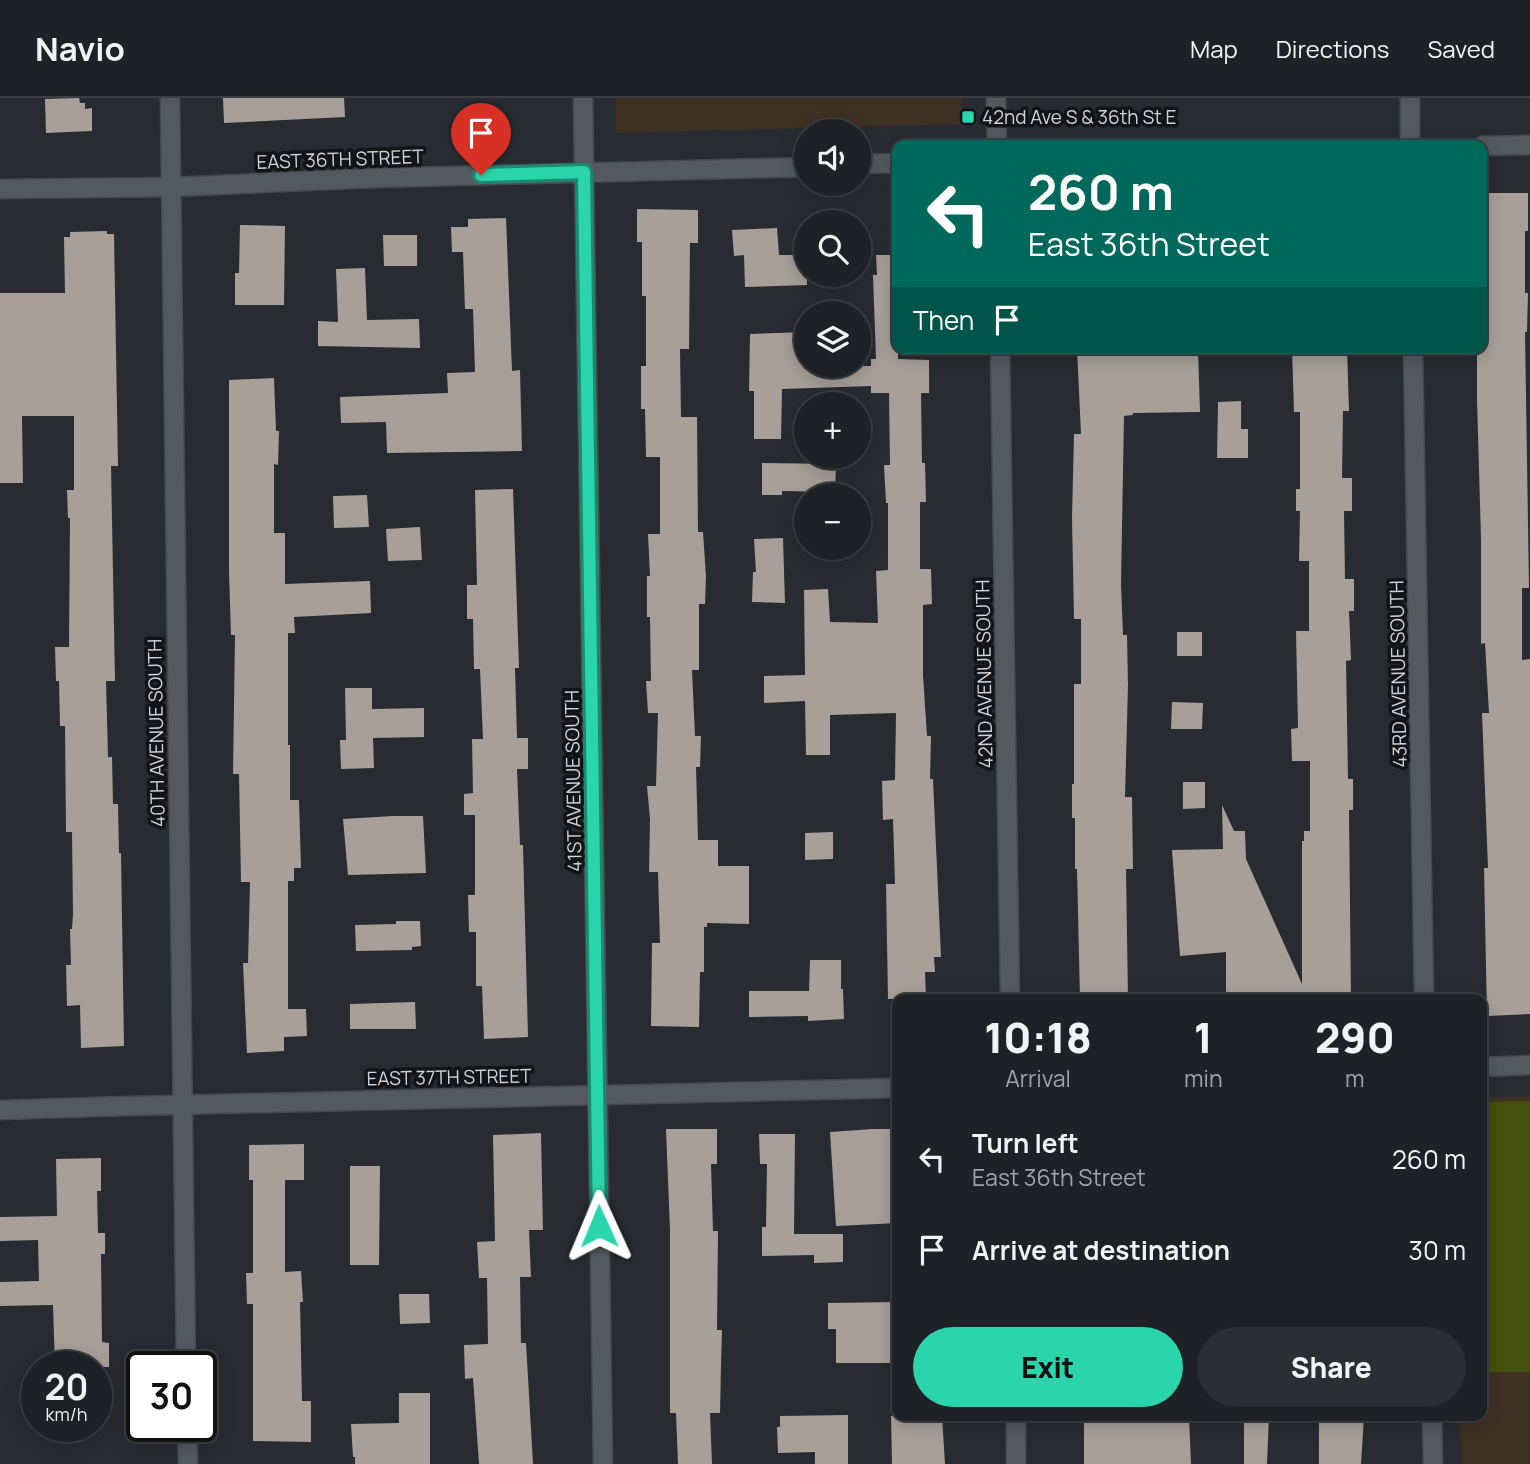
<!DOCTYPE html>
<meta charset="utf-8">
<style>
:root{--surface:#1e2126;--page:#2b2e32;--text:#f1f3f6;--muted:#a1a3a7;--line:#3c3e43;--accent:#2bd5ac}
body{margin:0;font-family:Manrope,sans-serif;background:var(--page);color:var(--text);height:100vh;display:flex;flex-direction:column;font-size:26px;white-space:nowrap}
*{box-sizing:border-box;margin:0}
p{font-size:23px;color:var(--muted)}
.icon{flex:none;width:38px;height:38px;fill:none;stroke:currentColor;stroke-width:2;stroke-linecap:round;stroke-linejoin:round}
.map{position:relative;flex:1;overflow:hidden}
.details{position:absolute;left:892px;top:896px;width:595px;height:427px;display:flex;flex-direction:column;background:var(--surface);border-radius:14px;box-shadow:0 4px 18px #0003,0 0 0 2px var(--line)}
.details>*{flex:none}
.hud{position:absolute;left:892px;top:42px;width:595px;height:214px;border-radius:14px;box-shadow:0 4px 18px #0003,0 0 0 2px var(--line);background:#00695c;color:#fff;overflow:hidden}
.tools{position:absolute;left:794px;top:21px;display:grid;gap:14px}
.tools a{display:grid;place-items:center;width:77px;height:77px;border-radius:50%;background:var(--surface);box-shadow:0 4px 18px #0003,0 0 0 2px var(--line);font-size:35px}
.speed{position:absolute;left:21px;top:1253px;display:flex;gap:14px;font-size:35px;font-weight:700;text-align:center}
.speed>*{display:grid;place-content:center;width:91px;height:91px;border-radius:50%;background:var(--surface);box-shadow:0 4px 18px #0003,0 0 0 2px var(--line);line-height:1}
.speed small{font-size:18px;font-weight:400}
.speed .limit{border:4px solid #111;border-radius:10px;background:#fff;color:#111}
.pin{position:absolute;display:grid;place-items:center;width:60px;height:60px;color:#fff;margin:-72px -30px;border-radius:50% 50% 50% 0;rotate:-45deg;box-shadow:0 0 7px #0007}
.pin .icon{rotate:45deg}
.me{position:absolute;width:77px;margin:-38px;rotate:359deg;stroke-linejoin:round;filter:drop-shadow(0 0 5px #0008)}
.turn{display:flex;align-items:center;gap:24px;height:147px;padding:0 21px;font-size:32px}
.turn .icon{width:91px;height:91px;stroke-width:2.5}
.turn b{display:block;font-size:49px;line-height:60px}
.then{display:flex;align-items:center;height:66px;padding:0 21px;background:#0003;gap:14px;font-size:26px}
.eta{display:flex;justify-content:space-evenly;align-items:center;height:119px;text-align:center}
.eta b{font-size:42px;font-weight:800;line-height:49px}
.cta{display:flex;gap:14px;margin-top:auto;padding:14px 21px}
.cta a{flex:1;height:80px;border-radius:42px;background:var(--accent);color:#111;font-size:28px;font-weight:800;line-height:80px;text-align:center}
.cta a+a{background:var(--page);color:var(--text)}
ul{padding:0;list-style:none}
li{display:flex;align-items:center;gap:21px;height:91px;padding:0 21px}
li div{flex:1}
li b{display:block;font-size:26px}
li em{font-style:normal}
header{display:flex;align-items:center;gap:42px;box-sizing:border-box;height:98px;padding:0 35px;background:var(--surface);border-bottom:2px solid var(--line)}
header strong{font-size:33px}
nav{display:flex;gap:38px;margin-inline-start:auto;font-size:24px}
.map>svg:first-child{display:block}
.education{fill:#3e3023}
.green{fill:#44500c}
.building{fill:#a79f98}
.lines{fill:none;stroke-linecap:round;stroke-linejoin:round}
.minor-casing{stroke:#46494f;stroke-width:21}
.minor{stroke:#545960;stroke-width:18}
.route-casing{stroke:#1c8a70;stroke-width:18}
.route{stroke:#2bd5ac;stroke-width:12}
.poi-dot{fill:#2bd5ac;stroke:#121417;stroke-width:2.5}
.labels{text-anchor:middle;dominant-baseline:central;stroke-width:7;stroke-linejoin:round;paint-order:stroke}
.poi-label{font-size:19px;fill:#d0d2d7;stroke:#121417;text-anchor:start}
.street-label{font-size:19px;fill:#d0d2d7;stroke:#121417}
</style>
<header>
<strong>Navio</strong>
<nav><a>Map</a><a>Directions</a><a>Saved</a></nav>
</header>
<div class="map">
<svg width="1530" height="1366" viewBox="0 0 1530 1366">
<rect width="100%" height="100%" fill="#282c32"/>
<!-- education -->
<path class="education" d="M616,0H961L962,26L616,35Z
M1530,998V1366H1461L1460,1318H1482V999Z"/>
<!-- green -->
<path class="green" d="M1530,1003V1274H1482V1004Z"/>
<!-- building -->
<path class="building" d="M79,0L80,5H85V11L92,10V33L46,35L45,1Z
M223,0H344L345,19L224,25Z
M1482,95H1528V133H1525V195H1528L1527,234H1525L1529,490H1522V562L1530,561V916L1487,918L1484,770H1488L1482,615H1489L1485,545L1481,546V441L1477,300V250H1482Z
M637,111L698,112V145H690L689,251H680L681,319H697L698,434H703L706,479L705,506H699V572H692L695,638H701L700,669H696L698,742H718V768H749V826L707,825V829H704V874H700L699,929L651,928L652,845H660L658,774H649L650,721L647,688H656L658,615H648L646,583H651L650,519H647V478H650L648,436H660V359H646L645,311H641V268H646V198H642V144H637Z
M506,120L512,273L520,272L522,353L387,355L386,324L341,325L340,299L448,295L447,275L475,274L473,211H465L463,154H452L451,129H468V121Z
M240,127L285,128L284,207H235V175H239Z
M777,130L779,157H807V187L745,189L744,157L734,158L732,132Z
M107,133V136H114L118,368H111L115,583H106L108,659H112L113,706H118L119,755H121L124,948L81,950L80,907L67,908L66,867H71L70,831H72L73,816L72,734H66L65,628H60L59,583H56L55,549H69L70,420H68L67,392H74V318H22L23,385H0V195H65L64,139H70V134Z
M383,137H417V168H384Z
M876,157H898V261L929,262V295H921L922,365H925L926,404H920V471H931L932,506L923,507V577L927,638H931L930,681H933L941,859H934L935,874H925L926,901H888L886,786H895L893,721L883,722L882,683L895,682L896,615L830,617V657H806L805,603L764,605V578L805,577L804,492L828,491L830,524L878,525L876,473L888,472V405H886L884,367H890L889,295H871V288L782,291L781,341H754V293H749L750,236L807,234V268H871V261H876L873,177H877Z
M365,170L367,222L419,221L420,250L318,248V223L338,224L336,171Z
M1077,250L1198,252L1200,314L1133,315V317L1124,318L1121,486L1123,537H1127L1128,587L1125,699H1132L1133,771H1126L1128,901H1080L1077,771H1075V720H1072V686H1074V586H1081V521H1074L1072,420L1074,336H1081Z
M1292,250H1347L1349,313H1343L1342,380H1352V413H1344L1345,481H1354V513H1349L1351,562L1346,563L1348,681H1353V712H1349L1351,901H1226V854L1180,858L1172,752L1223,751L1222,707L1234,733H1245L1246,761L1302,886V743H1304V733H1310V663H1292L1291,631L1298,630L1296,533H1309V463H1299L1300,413H1296V391H1300V314H1294Z
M274,280L276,333H279L278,367L274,366V435H285V486L370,483L371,515L294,519L295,535H288V647H290V702H299L301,770H294V783H288V911H306L307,938L284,939V953L247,955L243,865H248L250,784H241L239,676H233L235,537H231L229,474V282Z
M1241,303V331H1248V360H1217L1218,304Z
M762,365L836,366L835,394L782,393V397H762Z
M513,391L519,570H515L517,640H528V671H517L520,747H523L528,939L484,941L482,888H476V834H469L468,797H475V717H464V696L473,695L472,641H483L480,571H474L473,521H467V487H477L475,392Z
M367,397L369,429L334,430L333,398Z
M420,429L422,462L388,463L386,431Z
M783,440L785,505L752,504L753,474H756L754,441Z
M1177,534H1202V558H1177Z
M345,590H372V611L424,610V639L373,640L374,670L341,671L340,642H346Z
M1172,604L1203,605L1202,631H1171Z
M1183,684H1205V710L1183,711Z
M393,718H423L426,775L348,777L343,721Z
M833,734V761L805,762V735Z
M396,823H420L421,848L412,849V852L356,853L355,827L396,826Z
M810,862H841V891H843L844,921L808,923V918L749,919V893H809Z
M415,904L416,931H350V906Z
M666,1031H717V1066H711L713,1133H718L717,1232H722L721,1267L720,1315H710L712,1366H678L676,1315H670V1132Z
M873,1031H898V1125L836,1128L830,1034Z
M541,1035L543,1132H529L531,1179H520L521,1245H526L533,1366H479L473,1280L465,1281L464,1247L488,1246L487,1180H479L477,1144L495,1143L493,1037Z
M759,1036H795L794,1136H843V1164L814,1165V1157L762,1158V1129H766L767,1066H760Z
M304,1046V1082H285V1174L301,1173L303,1204H300L302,1303H311V1344L253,1343V1206H247L246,1175H253V1082H249V1047Z
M101,1060V1093H97L98,1135H105V1156H101L102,1244L109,1245V1269H55L53,1207L0,1208V1184L39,1183L38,1142L0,1143V1119L57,1118L56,1061Z
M350,1068H380L379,1167H350Z
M399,1196H429L430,1225L400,1226Z
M898,1204V1265H836V1231H828V1205Z
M399,1295H430V1366H355V1359H353L351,1326L399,1325Z
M848,1317V1366H815V1354L778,1355L777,1329H780V1318Z
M891,1318H942L945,1366H892Z
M1084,1318H1189L1191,1366H1084Z
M1244,1318H1269L1267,1366H1244Z
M1319,1318H1364L1361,1366H1319Z"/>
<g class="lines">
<defs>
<path id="minor" d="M170,0L186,1269
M583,0L603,1366
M996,0L997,47
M1410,0V47
M1482,48L1530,47
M859,66L898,65
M0,91L171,89L376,80L807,69
M1000,250L1010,901
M1413,250L1424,901
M1482,969L1530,967
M0,1012C299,1002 598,997 898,990
M1016,1318V1366
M1432,1318L1433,1366
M187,1328L188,1366"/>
</defs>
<!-- minor casing -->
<use href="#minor" class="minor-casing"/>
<!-- minor -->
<use href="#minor" class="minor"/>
</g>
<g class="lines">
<defs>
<path id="route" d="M481,77L584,74L599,1128"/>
</defs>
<!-- route casing -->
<use href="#route" class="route-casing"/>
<!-- route -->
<use href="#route" class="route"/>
</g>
<!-- markers -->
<rect class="poi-dot" x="961" y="12" width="14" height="14" rx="3.5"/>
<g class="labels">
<!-- poi labels -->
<g class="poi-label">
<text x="982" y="19">42nd Ave S &amp; 36th St E</text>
</g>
<!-- street labels -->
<g class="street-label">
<text transform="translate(340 61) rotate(-2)">EAST 36TH STREET</text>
<text transform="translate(984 576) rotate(-91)">42ND AVENUE SOUTH</text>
<text transform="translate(1398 576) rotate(-91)">43RD AVENUE SOUTH</text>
<text transform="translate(156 635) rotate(-91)">40TH AVENUE SOUTH</text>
<text transform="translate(573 683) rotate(-91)">41ST AVENUE SOUTH</text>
<text transform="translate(449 979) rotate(-1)">EAST 37TH STREET</text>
</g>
</g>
</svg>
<div class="tools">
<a><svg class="icon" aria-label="sound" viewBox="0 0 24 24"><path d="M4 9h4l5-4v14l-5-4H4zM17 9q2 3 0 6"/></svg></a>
<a><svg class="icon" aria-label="search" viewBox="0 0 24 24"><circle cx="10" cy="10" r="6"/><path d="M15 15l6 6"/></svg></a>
<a><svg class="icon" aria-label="layers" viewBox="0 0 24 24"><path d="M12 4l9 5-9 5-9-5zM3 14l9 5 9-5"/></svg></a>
<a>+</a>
<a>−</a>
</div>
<div class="speed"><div>20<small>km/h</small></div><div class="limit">30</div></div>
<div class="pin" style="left:481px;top:77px;background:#d93025"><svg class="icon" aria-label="arrive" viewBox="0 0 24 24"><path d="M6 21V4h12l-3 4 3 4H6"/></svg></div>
<svg class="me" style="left:599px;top:1128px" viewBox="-20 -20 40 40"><path d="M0-17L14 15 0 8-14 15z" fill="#2bd5ac" stroke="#fff" stroke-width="4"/></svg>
<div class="hud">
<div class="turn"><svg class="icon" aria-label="left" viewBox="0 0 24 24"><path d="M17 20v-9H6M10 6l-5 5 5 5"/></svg><div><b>260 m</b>East 36th Street</div></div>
<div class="then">Then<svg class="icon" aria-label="arrive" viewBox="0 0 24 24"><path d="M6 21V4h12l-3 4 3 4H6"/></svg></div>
</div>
<section class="details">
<div class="eta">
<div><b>10:18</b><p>Arrival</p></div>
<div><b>1</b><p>min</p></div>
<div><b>290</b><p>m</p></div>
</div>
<ul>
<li><svg class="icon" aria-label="left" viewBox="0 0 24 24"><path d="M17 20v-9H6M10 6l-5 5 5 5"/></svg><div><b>Turn left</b><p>East 36th Street</p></div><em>260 m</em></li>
<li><svg class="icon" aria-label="arrive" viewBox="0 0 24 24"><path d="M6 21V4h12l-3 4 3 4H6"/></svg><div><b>Arrive at destination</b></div><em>30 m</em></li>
</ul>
<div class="cta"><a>Exit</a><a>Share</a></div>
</section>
</div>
